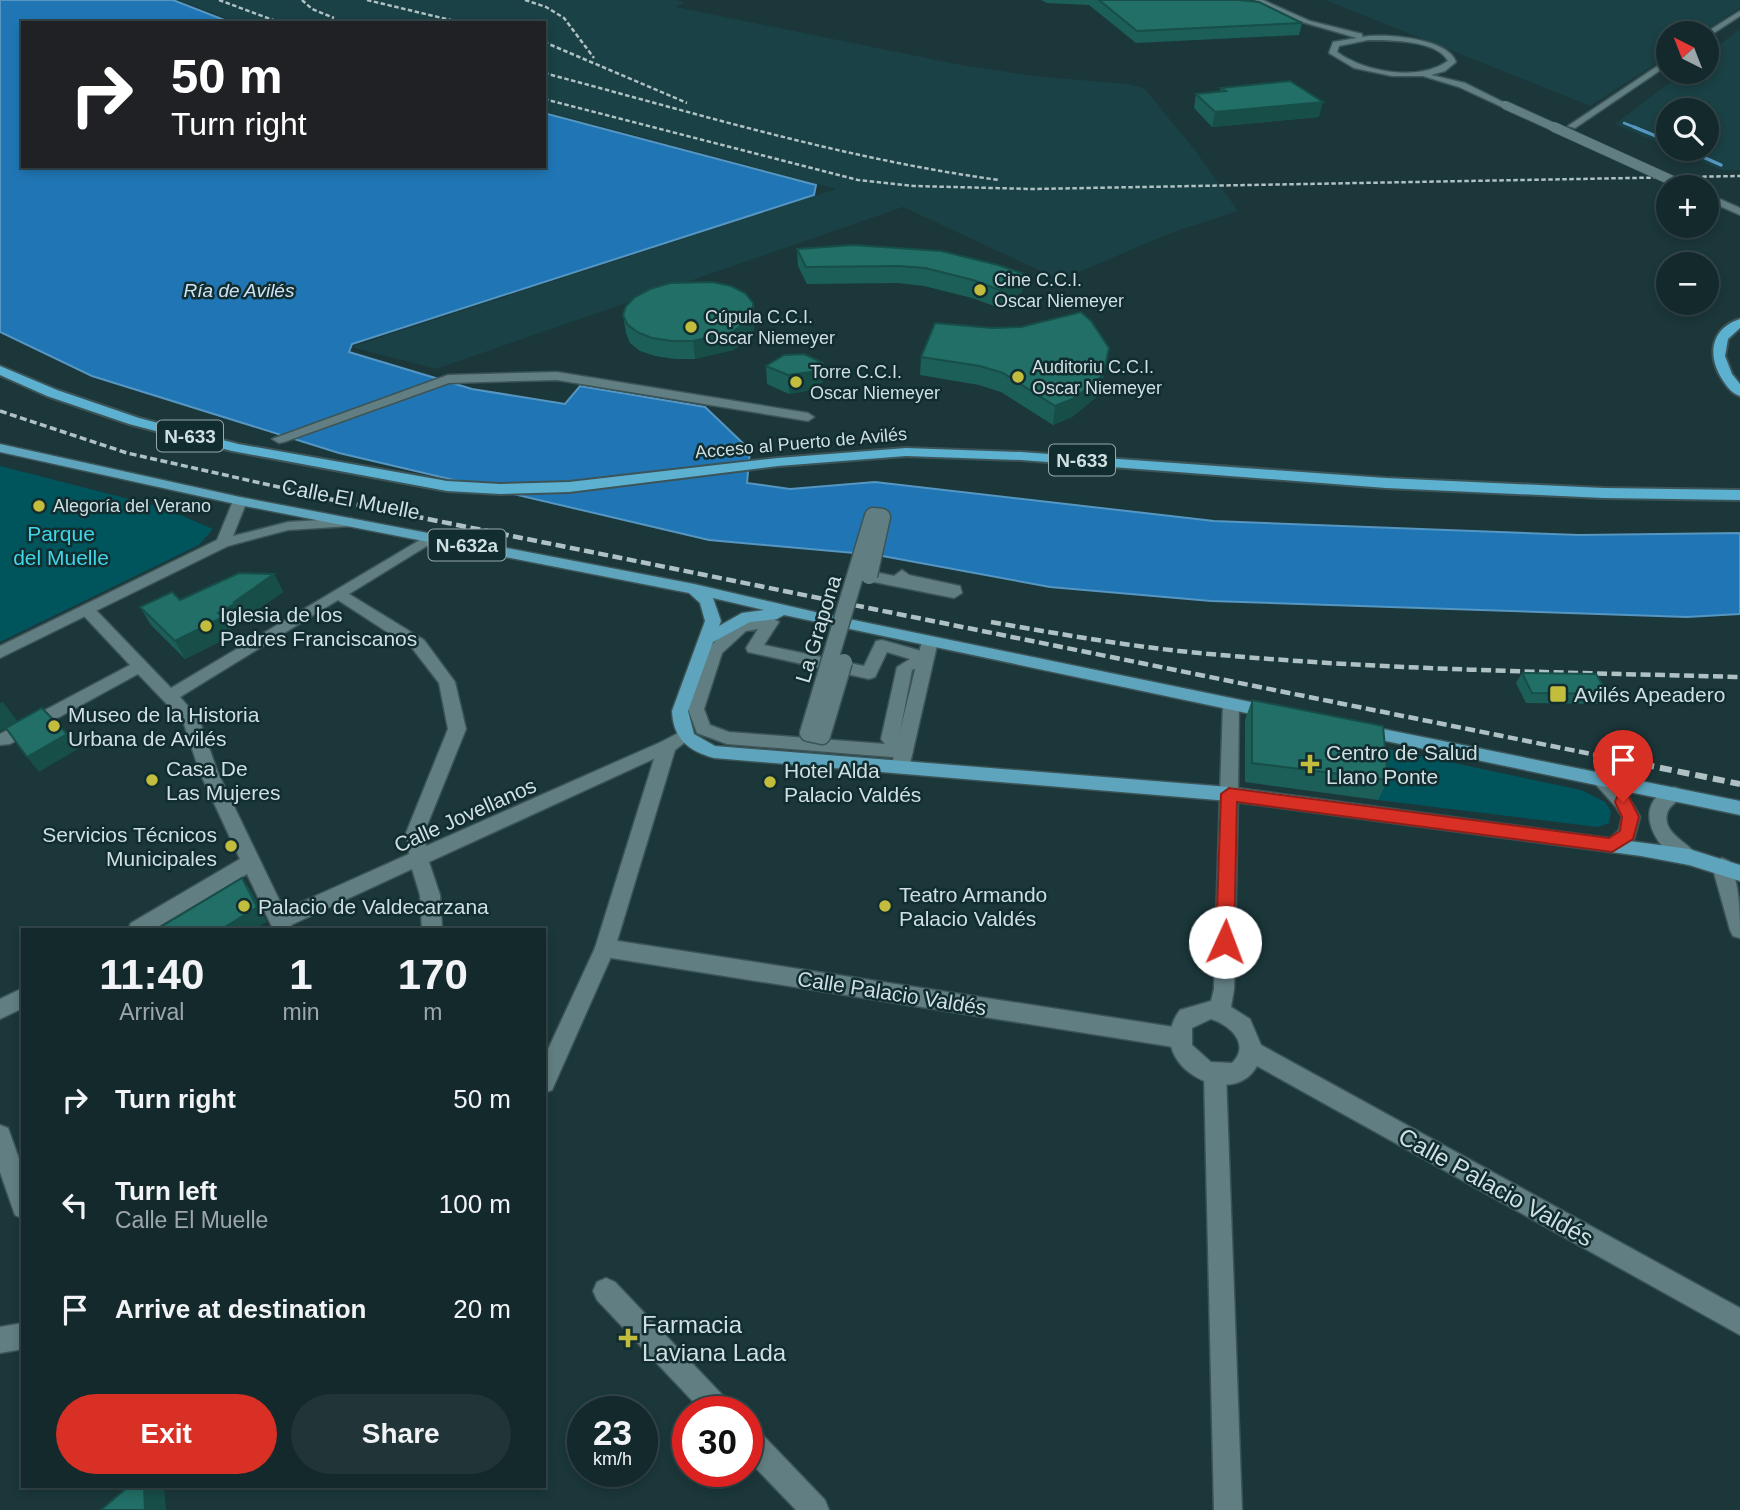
<!DOCTYPE html>
<meta charset="utf-8">
<style>
:root{--surface:#14292c;--page:#213538;--text:#f1f3f6;--muted:#9da6a9;--line:#334548;--accent:#d93025}
body{margin:0;font-family:Arial,sans-serif;background:var(--page);color:var(--text);height:100vh;display:flex;flex-direction:column;font-size:26px;white-space:nowrap}
*{box-sizing:border-box;margin:0}
p{font-size:23px;color:var(--muted)}
.icon{flex:none;width:38px;height:38px;fill:none;stroke:currentColor;stroke-width:2;stroke-linecap:round;stroke-linejoin:round}
.map{position:relative;flex:1;overflow:hidden}
.panel{position:absolute;left:21px;top:928px;width:525px;height:560px;display:flex;flex-direction:column;background:var(--surface);border-radius:0px;box-shadow:0 4px 10px #0003,0 0 0 2px var(--line)}
.panel>*{flex:none}
.banner{position:absolute;left:21px;top:21px;width:525px;height:147px;border-radius:0px;box-shadow:0 4px 10px #0003,0 0 0 2px var(--line);background:#202124;color:#fff;overflow:hidden}
.needle{width:46px;rotate:318deg}
.buttons{position:absolute;left:1656px;top:21px;display:grid;gap:14px}
.buttons a{display:grid;place-items:center;width:63px;height:63px;border-radius:50%;background:var(--surface);box-shadow:0 4px 10px #0003,0 0 0 2px var(--line);font-size:35px}
.speed{position:absolute;left:567px;top:1396px;display:flex;gap:14px;font-size:35px;font-weight:700;text-align:center}
.speed>*{display:grid;place-content:center;width:91px;height:91px;border-radius:50%;background:var(--surface);box-shadow:0 4px 10px #0003,0 0 0 2px var(--line);line-height:1}
.speed small{font-size:18px;font-weight:400}
.speed .limit{border:10px solid #d22;background:#fff;color:#111}
.pin{position:absolute;display:grid;place-items:center;width:60px;height:60px;color:#fff;margin:-72px -30px;border-radius:50% 50% 50% 0;rotate:-45deg;box-shadow:0 0 7px #0007}
.pin .icon{rotate:45deg}
.me{position:absolute;width:77px;margin:-38px;rotate:2deg;stroke-linejoin:round;filter:drop-shadow(0 0 5px #0008)}
.turn{display:flex;align-items:center;gap:24px;height:147px;padding:0 35px;font-size:32px}
.turn .icon{width:91px;height:91px;stroke-width:2.5}
.turn b{display:block;font-size:49px;line-height:60px}
.eta{display:flex;justify-content:space-evenly;align-items:center;height:119px;text-align:center}
.eta b{font-size:42px;font-weight:700;line-height:49px}
.cta{display:flex;gap:14px;margin-top:auto;padding:14px 35px}
.cta a{flex:1;height:80px;border-radius:42px;background:var(--accent);color:#fff;font-size:28px;font-weight:700;line-height:80px;text-align:center}
.cta a+a{background:var(--page);color:var(--text)}
ul{padding:0;list-style:none}
li{display:flex;align-items:center;gap:21px;height:105px;padding:0 35px}
li div{flex:1}
li b{display:block;font-size:26px}
li em{font-style:normal}
.map>svg:first-child{display:block}
.built{fill:#1a4145}
.green{fill:#00555d}
.water{fill:#2076b4;stroke:#5596c2;stroke-width:2}
.lines{fill:none;stroke-linecap:round;stroke-linejoin:round}
.stream-far1{stroke:#5596c2;stroke-width:2.5}
.stream{stroke:#5596c2;stroke-width:3.5}
.pedestrian-casing{stroke:#3c5457;stroke-width:3}
.minor-casing{stroke:#3c5457;stroke-width:3}
.secondary-casing{stroke:#3c5457;stroke-width:3}
.primary-casing{stroke:#3c5457;stroke-width:3}
.trunk-casing{stroke:#3c5457;stroke-width:4}
.pedestrian{fill:#617e82;fill-rule:evenodd}
.minor{fill:#617e82;fill-rule:evenodd}
.secondary{fill:#617e82;fill-rule:evenodd}
.primary{fill:#5da4bc;fill-rule:evenodd}
.trunk{fill:#5cb0d0;fill-rule:evenodd}
.rail-far3{stroke:#b0c1c4;stroke-width:2.5;stroke-dasharray:4.5 2.5;stroke-linecap:butt}
.rail-far2{stroke:#b0c1c4;stroke-width:3.5;stroke-dasharray:7 3.5;stroke-linecap:butt}
.rail-far1{stroke:#b0c1c4;stroke-width:4.5;stroke-dasharray:10 4.5;stroke-linecap:butt}
.rail{stroke:#b0c1c4;stroke-width:6;stroke-dasharray:12 6;stroke-linecap:butt}
.pedestrian-bridge-casing{stroke:#3c5457;stroke-width:19;stroke-linecap:butt}
.secondary-bridge-far1-casing{stroke:#3c5457;stroke-width:10;stroke-linecap:butt}
.secondary-bridge-casing{stroke:#3c5457;stroke-width:11;stroke-linecap:butt}
.pedestrian-bridge{stroke:#617e82;stroke-width:16}
.secondary-bridge-far1{stroke:#617e82;stroke-width:8}
.secondary-bridge{stroke:#617e82;stroke-width:10}
.wall{fill:#1c5f59}
.shaded-wall{fill:#174e48}
.building{fill:#216f67;stroke:#174e48;stroke-width:2}
.route{fill:#d93025;stroke:#8d1f18;stroke-width:2}
.poi-dot{fill:#c3bd3e;stroke:#112d30;stroke-width:2.5}
.labels{text-anchor:middle;dominant-baseline:central;stroke-width:5;stroke-linejoin:round;paint-order:stroke}
.far-poi-label{font-size:18px;fill:#d0dfe1;stroke:#112d30;text-anchor:start}
.far-street-label{font-size:18px;fill:#d0dfe1;stroke:#112d30}
.far-water-label{font-size:19px;font-style:italic;fill:#d0e3f4;stroke:#112d30}
.shield{fill:#112d30;stroke:#97aaac;stroke-width:2}
.shield-label{font-size:19px;font-weight:bold;fill:#d0dfe1}
.street-label{font-size:21px;fill:#d0dfe1;stroke:#112d30}
.park-label{font-size:21px;fill:#40d6e6;stroke:#112d30}
.poi-label{font-size:21px;fill:#d0dfe1;stroke:#112d30;text-anchor:start}
.near-street-label{font-size:24px;fill:#d0dfe1;stroke:#112d30}
.near-poi-label{font-size:24px;fill:#d0dfe1;stroke:#112d30;text-anchor:start}
</style>
<div class="map">
<svg width="1740" height="1510" viewBox="0 0 1740 1510">
<rect width="100%" height="100%" fill="#1b373a"/>
<!-- built -->
<path class="built" d="M179,0H675L685,2L676,7L961,65L1034,76L1128,84L1144,88L1195,150L1238,211L1171,233L1060,280L903,207L436,369L351,347L836,189L544,111V23H238Z
M1325,0H1740V8L1702,33H1668V56L1590,106Z
M1740,29V170H1721L1672,149H1706V110H1668V147L1615,124L1684,72H1706V55Z"/>
<!-- green -->
<path class="green" d="M0,466L164,508L213,529L199,545L0,642Z
M1374,746L1581,790L1605,802L1611,811L1609,823L1598,827L1378,800Z"/>
<!-- water -->
<path class="water" d="M0,0H173L232,23H23V166H544V113L816,185L814,195L352,344L349,352L472,389L565,404L580,386L705,407L750,450L747,483L790,489L875,482L1214,521L1579,535L1740,533V614L1687,617L1211,601L1050,587L877,555L709,540L339,453L92,376L0,332Z"/>
<g class="lines">
<!-- stream-far1 -->
<path class="stream-far1" d="M1624,123L1639,129"/>
<!-- stream -->
<path class="stream" d="M1634,127L1668,141
M1685,149L1721,165"/>
<defs>
<path id="pedestrian" d="M557,372L808,413L814,417L808,421L557,380L449,383L284,442L279,443L272,439L448,375Z
M430,534L437,538L435,541L349,594L424,640L455,682L466,729L424,833L426,846L661,742H673L676,746L673,750L429,862L440,895L442,929H422L420,895L412,869L291,925L293,929H273L247,874L154,929H128L131,923L240,859L200,773L183,721L138,674L10,744L0,745V734L130,665L83,615L80,611L83,607H93L171,688ZM338,600L412,648L439,683L448,729L406,833L409,854L284,910L218,773L199,719L180,697Z
M902,570L909,575L960,586L962,593L954,598L869,581L862,576L869,571L894,576Z
M771,617L779,622L764,645L864,666L876,641L882,640L932,654L934,658L932,662L912,670L899,737L913,752L910,757L904,758L727,744L697,733L688,709L709,647L735,623ZM758,629L746,648L748,652L869,679L875,677L887,652L910,659L897,667L881,739L885,744L729,732L710,725L704,709L722,653L746,631Z
M1231,698L1239,704L1238,794L1235,799H1223L1220,794L1223,704Z
M605,939L1180,1028L1188,1031L1191,1038L1188,1045L1180,1048L605,957L598,954L595,948L598,942Z
M23,988V1008L0,1019V999Z
M1215,1064L1223,1067L1226,1074L1242,1510H1214L1204,1074L1207,1067Z
M0,1125L8,1128L23,1170V1219L15,1215L0,1172Z
M606,1278L615,1282L730,1403L734,1412H703L597,1300L593,1291L597,1282Z
M23,1323V1349L0,1353V1327Z
M747,1425L757,1429L825,1500L829,1510H796L747,1459Z"/>
<path id="minor" d="M1740,11V16L1706,38L1705,33Z
M1668,59V65L1575,128L1568,126Z
M240,497L247,501L233,536L288,522L351,518L358,522L351,526L288,530L228,546L0,658V646L217,540L233,501Z
M930,636L938,641L909,768L906,773H894L891,768L922,641Z
M684,730L693,736L675,750L615,948L552,1090L544,1093V1058L595,948L658,746L661,742Z
M1599,771C1618,777 1631,801 1640,817L1634,839L1612,852L1605,850L1603,845L1619,830L1622,817L1616,807L1590,778L1593,773Z
M1229,787L1235,789L1238,794L1234,989L1231,1007L1250,1019L1261,1045L1740,1308V1335L1257,1066C1231,1113 1140,1063 1180,1010L1211,1001L1214,989L1220,794L1223,789ZM1211,1019C1230,1025 1251,1044 1232,1063L1211,1062L1192,1045V1028Z
M1674,787L1680,789L1683,794C1679,801 1671,804 1668,811C1659,833 1691,843 1698,857L1696,862L1689,865C1656,854 1627,802 1674,787Z
M1722,858L1729,861C1740,885 1740,912 1740,938L1733,936L1730,930L1712,866L1715,861Z"/>
<path id="secondary" d="M1255,0H1263L1310,21L1362,34V37C1384,33 1448,38 1456,62L1445,71L1431,75L1465,83L1509,105L1502,107L1459,87L1423,76H1392L1354,68L1329,53L1333,42L1357,38L1292,19ZM1368,40C1389,40 1437,40 1448,61C1418,82 1365,72 1337,52L1339,46Z
M1706,193L1740,208V215L1706,200Z"/>
<path id="primary" d="M0,444L240,497L694,584L815,612L1270,706L1278,712L1270,718L784,615L777,619L750,622L713,642L688,711L694,734L715,746L1229,787L1689,849L1740,865V881L1689,865L1641,856L1229,801L714,758C689,751 673,739 672,711L705,621L700,603L689,593L240,505L0,452ZM713,598L764,610L742,613L719,626L721,621Z
M1363,725L1740,801V815L1357,735L1354,731Z"/>
<path id="trunk" d="M1740,319V328L1728,339L1725,356L1732,374L1740,384V396C1733,394 1728,388 1724,382C1707,358 1709,329 1740,319Z
M0,366L57,390L139,418L238,444L447,481L500,484L569,482L778,458L906,448L1021,452L1386,478L1604,488L1740,490V500L1604,498L1386,488L1021,460L906,456L778,466L569,492L500,494L447,491L232,451L129,424L47,396L0,375Z"/>
</defs>
<!-- pedestrian casing -->
<use href="#pedestrian" class="pedestrian-casing"/>
<!-- minor casing -->
<use href="#minor" class="minor-casing"/>
<!-- secondary casing -->
<use href="#secondary" class="secondary-casing"/>
<!-- primary casing -->
<use href="#primary" class="primary-casing"/>
<!-- trunk casing -->
<use href="#trunk" class="trunk-casing"/>
<!-- pedestrian -->
<use href="#pedestrian" class="pedestrian"/>
<!-- minor -->
<use href="#minor" class="minor"/>
<!-- secondary -->
<use href="#secondary" class="secondary"/>
<!-- primary -->
<use href="#primary" class="primary"/>
<!-- trunk -->
<use href="#trunk" class="trunk"/>
<!-- rail-far3 -->
<path class="rail-far3" d="M219,0L281,23
M302,0L312,9L334,18
M367,0L463,23
M525,0L546,7L564,18L594,58
M544,42L687,103
M544,73C695,113 844,159 999,180
M544,99L858,180L914,186L1032,189L1740,176"/>
<!-- rail-far2 -->
<path class="rail-far2" d="M0,411L127,453L323,497"/>
<!-- rail-far1 -->
<path class="rail-far1" d="M314,496L1616,759
M991,622C1054,633 1116,644 1179,651C1366,670 1553,672 1740,677"/>
<!-- rail -->
<path class="rail" d="M1607,757L1740,784"/>
<defs>
<path id="pedestrian-bridge" d="M844,662L822,736L808,733L873,516L882,517L869,576"/>
<path id="secondary-bridge-far1" d="M1505,105L1558,129"/>
<path id="secondary-bridge" d="M1554,127L1686,187"/>
</defs>
<!-- pedestrian-bridge casing -->
<use href="#pedestrian-bridge" class="pedestrian-bridge-casing"/>
<!-- secondary-bridge-far1 casing -->
<use href="#secondary-bridge-far1" class="secondary-bridge-far1-casing"/>
<!-- secondary-bridge casing -->
<use href="#secondary-bridge" class="secondary-bridge-casing"/>
<!-- pedestrian-bridge -->
<use href="#pedestrian-bridge" class="pedestrian-bridge"/>
<!-- secondary-bridge-far1 -->
<use href="#secondary-bridge-far1" class="secondary-bridge-far1"/>
<!-- secondary-bridge -->
<use href="#secondary-bridge" class="secondary-bridge"/>
</g>
<!-- wall -->
<path class="wall" d="M1041,0H1239L1302,23L1299,35L1136,43L1089,5L1047,3Z
M1221,88L1319,117L1212,127L1194,108L1196,94L1220,91Z
M797,249L1024,274L1022,292L997,307L972,298L924,286L898,283L807,284L798,266Z
M623,315L754,320V331L746,341L733,350L695,359H675L655,356L640,351L630,343L626,333Z
M1109,348L1100,394L1072,417L1053,425L1001,392L979,385L920,375L921,357Z
M823,363L824,381L811,390L789,394L767,384L766,366Z
M274,574L283,592L244,619L246,621L230,629L233,635L185,659L151,625L140,607L180,600Z
M1522,673L1608,694L1601,704L1526,703L1516,683Z
M1252,700L1388,780L1378,800L1245,782V720Z"/>
<!-- shaded-wall -->
<path class="shaded-wall" d="M1323,102L1319,117L1212,127L1215,112Z
M1024,274L1022,292L997,307L999,290Z
M753,303L754,331L746,341L733,350L695,359L693,341Z
M1109,348L1100,394L1072,417L1053,425L1055,406Z
M823,363L824,381L811,390L789,394L788,375Z
M274,574L283,592L244,619L246,621L230,629L233,635L185,659L175,641Z
M3,702L18,722L0,731V703Z
M67,734L78,749L39,772L27,757Z
M242,878L252,892L267,922L255,929H222Z
M144,1486H164L166,1510H145Z"/>
<!-- building -->
<path class="building" d="M1099,0H1239L1259,2L1302,23L1137,31Z
M1290,81L1323,102L1215,112L1196,94L1226,91L1221,88Z
M853,245L941,251L998,265L1024,274L999,290L973,280L925,268L899,266L806,267L797,249Z
M712,282L731,286L745,293L753,303V313L745,323L732,332L693,341H672L652,338L637,332L627,324L623,315L626,306L635,297L650,289L670,283Z
M1081,312L1091,321L1109,348L1103,375L1075,398L1055,406L1003,373L980,366L921,357L935,323L992,328L1021,327Z
M804,354L823,363L811,372L788,375L766,366L784,355Z
M239,573L274,574L234,602L236,603L218,613L223,617L175,641L140,607L172,592L180,600Z
M1522,673L1596,674L1608,694L1532,693Z
M1252,700L1383,726L1388,780L1252,763Z
M42,708L67,734L27,757L6,728Z
M242,878L257,907L222,929H159V928Z
M129,1486H144L145,1510H101Z"/>
<!-- route -->
<path class="route" d="M1229,788L1609,838L1620,831L1622,817L1615,802L1617,797H1629L1639,817L1633,839L1612,852L1237,802L1234,942L1231,948L1225,950L1219,948L1216,942L1221,794Z"/>
<!-- markers -->
<g class="poi-dot">
<circle cx="980" cy="290" r="7"/>
<circle cx="691" cy="327" r="7"/>
<circle cx="1018" cy="377" r="7"/>
<circle cx="796" cy="382" r="7"/>
<circle cx="39" cy="506" r="7"/>
<circle cx="206" cy="626" r="7"/>
<rect x="1549" y="685" width="18" height="18" rx="3.5"/>
<circle cx="54" cy="726" r="7"/>
<path d="M1306.5 753.5h7v7h7v7h-7v7h-7v-7h-7v-7h7z"/>
<circle cx="152" cy="780" r="7"/>
<circle cx="770" cy="782" r="7"/>
<circle cx="231" cy="846" r="7"/>
<circle cx="244" cy="906" r="7"/>
<circle cx="885" cy="906" r="7"/>
<path d="M624.5 1327.5h7v7h7v7h-7v7h-7v-7h-7v-7h7z"/>
</g>
<g class="labels">
<!-- far-poi labels -->
<g class="far-poi-label">
<text x="994" y="280">Cine C.C.I.<tspan x="994" dy="21">Oscar Niemeyer</tspan></text>
<text x="705" y="317">Cúpula C.C.I.<tspan x="705" dy="21">Oscar Niemeyer</tspan></text>
<text x="1032" y="367">Auditoriu C.C.I.<tspan x="1032" dy="21">Oscar Niemeyer</tspan></text>
<text x="810" y="372">Torre C.C.I.<tspan x="810" dy="21">Oscar Niemeyer</tspan></text>
<text x="53" y="506">Alegoría del Verano</text>
</g>
<!-- far-street labels -->
<g class="far-street-label">
<text transform="translate(801 443) rotate(-5)">Acceso al Puerto de Avilés</text>
</g>
<!-- far-water labels -->
<g class="far-water-label">
<text x="239" y="290">Ría de Avilés</text>
</g>
<!-- shield labels -->
<g class="shield">
<rect x="157" y="420.5" width="66" height="31" rx="5"/>
<rect x="1049" y="444.5" width="66" height="31" rx="5"/>
<rect x="428.5" y="529.5" width="77" height="31" rx="5"/>
</g>
<g class="shield-label">
<text x="190" y="436">N-633</text>
<text x="1082" y="460">N-633</text>
<text x="467" y="545">N-632a</text>
</g>
<!-- street labels -->
<g class="street-label">
<text transform="translate(351 499) rotate(11)">Calle El Muelle</text>
<text transform="translate(818 629) rotate(-73)">La Grapona</text>
<text transform="translate(465 815) rotate(-24)">Calle Jovellanos</text>
<text transform="translate(892 993) rotate(9)">Calle Palacio Valdés</text>
</g>
<!-- park labels -->
<g class="park-label">
<text x="61" y="533">Parque<tspan x="61" dy="24">del Muelle</tspan></text>
</g>
<!-- poi labels -->
<g class="poi-label">
<text x="220" y="614">Iglesia de los<tspan x="220" dy="24">Padres Franciscanos</tspan></text>
<text x="1574" y="694">Avilés Apeadero</text>
<text x="68" y="714">Museo de la Historia<tspan x="68" dy="24">Urbana de Avilés</tspan></text>
<text x="1326" y="752">Centro de Salud<tspan x="1326" dy="24">Llano Ponte</tspan></text>
<text x="166" y="768">Casa De<tspan x="166" dy="24">Las Mujeres</tspan></text>
<text x="784" y="770">Hotel Alda<tspan x="784" dy="24">Palacio Valdés</tspan></text>
<text x="217" y="834" text-anchor="end">Servicios Técnicos<tspan x="217" dy="24">Municipales</tspan></text>
<text x="899" y="894">Teatro Armando<tspan x="899" dy="24">Palacio Valdés</tspan></text>
<text x="258" y="906">Palacio de Valdecarzana</text>
</g>
<!-- near-street labels -->
<g class="near-street-label">
<text transform="translate(1496 1187) rotate(29)">Calle Palacio Valdés</text>
</g>
<!-- near-poi labels -->
<g class="near-poi-label">
<text x="642" y="1324">Farmacia<tspan x="642" dy="28">Laviana Lada</tspan></text>
</g>
</g>
</svg>
<div class="buttons">
<a><svg class="needle" viewBox="-14 -14 28 28"><path d="M0-13l5 13h-10z" fill="#e53935"/><path d="M0 13l5-13h-10z" fill="#9da6a9"/></svg></a>
<a><svg class="icon" aria-label="search" viewBox="0 0 24 24"><circle cx="10" cy="10" r="6"/><path d="M15 15l6 6"/></svg></a>
<a>+</a>
<a>−</a>
</div>
<div class="speed"><div>23<small>km/h</small></div><div class="limit">30</div></div>
<div class="pin" style="left:1623px;top:802px;background:#d93025"><svg class="icon" aria-label="arrive" viewBox="0 0 24 24"><path d="M6 21V4h12l-3 4 3 4H6"/></svg></div>
<svg class="me" style="left:1225px;top:942px" viewBox="-20 -20 40 40"><circle r="19" fill="#fff"/><path d="M0-13L10 11 0 6-10 11z" fill="#d93025"/></svg>
<div class="banner">
<div class="turn"><svg class="icon" aria-label="right" viewBox="0 0 24 24"><path d="M7 20v-9h11M14 6l5 5-5 5"/></svg><div><b>50 m</b>Turn right</div></div>
</div>
<section class="panel">
<div class="eta">
<div><b>11:40</b><p>Arrival</p></div>
<div><b>1</b><p>min</p></div>
<div><b>170</b><p>m</p></div>
</div>
<ul>
<li><svg class="icon" aria-label="right" viewBox="0 0 24 24"><path d="M7 20v-9h11M14 6l5 5-5 5"/></svg><div><b>Turn right</b></div><em>50 m</em></li>
<li><svg class="icon" aria-label="left" viewBox="0 0 24 24"><path d="M17 20v-9H6M10 6l-5 5 5 5"/></svg><div><b>Turn left</b><p>Calle El Muelle</p></div><em>100 m</em></li>
<li><svg class="icon" aria-label="arrive" viewBox="0 0 24 24"><path d="M6 21V4h12l-3 4 3 4H6"/></svg><div><b>Arrive at destination</b></div><em>20 m</em></li>
</ul>
<div class="cta"><a>Exit</a><a>Share</a></div>
</section>
</div>
